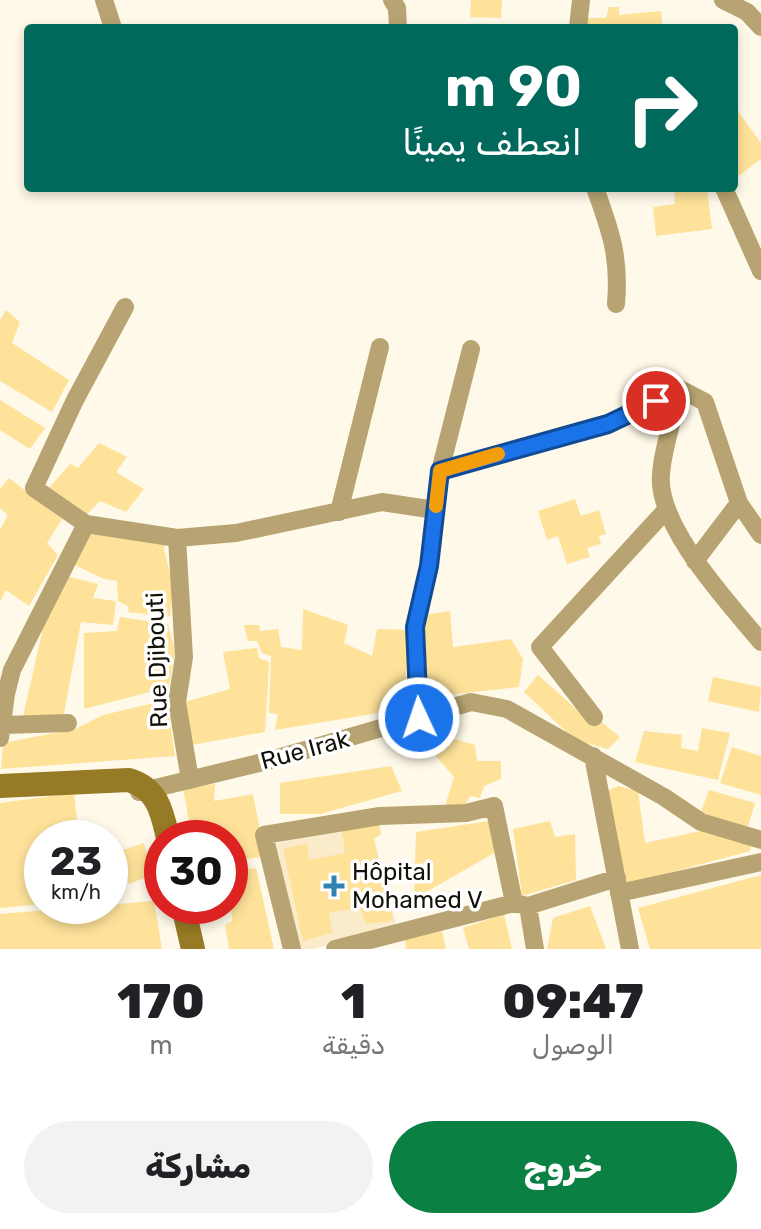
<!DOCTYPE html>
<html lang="ar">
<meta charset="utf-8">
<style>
:root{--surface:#fff;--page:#f2f2f2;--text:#202124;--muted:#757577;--accent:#0b8043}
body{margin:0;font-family:Rubik,Vazirmatn,sans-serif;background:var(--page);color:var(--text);direction:rtl;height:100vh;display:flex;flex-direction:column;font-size:30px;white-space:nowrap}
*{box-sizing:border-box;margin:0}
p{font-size:26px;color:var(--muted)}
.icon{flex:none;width:44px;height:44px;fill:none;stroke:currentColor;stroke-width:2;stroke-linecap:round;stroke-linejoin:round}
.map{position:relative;height:949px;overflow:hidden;direction:ltr}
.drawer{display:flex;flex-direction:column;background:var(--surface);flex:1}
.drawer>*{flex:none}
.banner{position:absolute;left:24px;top:24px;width:714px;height:168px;border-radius:8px;box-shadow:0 4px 12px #0003;direction:rtl;background:#00695c;color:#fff;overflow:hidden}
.speed{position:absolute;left:24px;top:820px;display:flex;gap:16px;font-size:40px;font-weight:700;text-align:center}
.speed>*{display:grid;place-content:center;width:104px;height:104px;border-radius:50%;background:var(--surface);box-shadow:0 4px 12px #0003;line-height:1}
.speed small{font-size:20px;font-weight:400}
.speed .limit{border:12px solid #d22;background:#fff;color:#111}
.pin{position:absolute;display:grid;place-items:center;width:68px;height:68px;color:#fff;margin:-34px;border:4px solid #fff;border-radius:50%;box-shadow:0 2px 8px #0007}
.me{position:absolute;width:88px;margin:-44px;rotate:357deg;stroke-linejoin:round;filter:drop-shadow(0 0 6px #0008)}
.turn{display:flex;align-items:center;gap:28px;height:168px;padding:0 24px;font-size:36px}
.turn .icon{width:104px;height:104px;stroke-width:2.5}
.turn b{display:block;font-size:56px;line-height:68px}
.eta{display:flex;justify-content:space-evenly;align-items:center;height:136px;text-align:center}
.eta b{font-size:48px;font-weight:800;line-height:56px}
.action{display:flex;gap:16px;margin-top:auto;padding:16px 24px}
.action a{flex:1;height:92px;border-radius:48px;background:var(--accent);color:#fff;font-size:32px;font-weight:800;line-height:92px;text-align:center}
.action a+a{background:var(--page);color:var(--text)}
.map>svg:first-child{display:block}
.built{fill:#faeccb}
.building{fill:#fee29a}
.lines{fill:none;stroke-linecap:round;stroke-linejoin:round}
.street{stroke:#b7a472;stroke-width:18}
.secondary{stroke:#977a25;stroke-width:24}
.route-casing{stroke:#114b97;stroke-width:20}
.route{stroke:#1a73e8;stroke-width:14}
.slow{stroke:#f59e0b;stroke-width:14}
.poi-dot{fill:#3082b3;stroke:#fff;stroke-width:3}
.labels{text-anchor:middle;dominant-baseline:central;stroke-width:7;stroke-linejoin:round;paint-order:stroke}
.street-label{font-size:24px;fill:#141108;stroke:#fff}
.poi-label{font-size:24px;fill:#141108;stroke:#fff;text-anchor:start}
</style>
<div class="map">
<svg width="761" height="949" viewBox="0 0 761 949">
<rect width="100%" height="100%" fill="#fff9e9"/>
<!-- built -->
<path class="built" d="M369,823L397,928L312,949H297L274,844Z"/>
<!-- building -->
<path class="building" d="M471,0H502L501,18L470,17Z
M609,7H619V15L661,11L663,28H584L583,18H606Z
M734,106L761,143V159L737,177Z
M674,188H707L712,229L656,236L653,207L675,204Z
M6,310L20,322L12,343L69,380L52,412L0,381V320Z
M0,400L45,428L30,449L0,430Z
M99,443L127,457L116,472L144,489L126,512L100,501L87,514L49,488L70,464L78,468Z
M9,478L62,519L47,543L58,555L29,606L6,590L0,602V530L8,515L0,508V489Z
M575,499L581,516L599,510L606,534L599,536L601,544L587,548L590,557L567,564L558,536L547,540L538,511Z
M88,530L166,540L164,550L173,584L170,617L128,612L129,607L118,601L117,581L104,579L68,562Z
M66,576L98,584L93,598L116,601L113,625L81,622L63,719L22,721L48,606Z
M303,609L348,625L344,643L372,656L377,629L410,630L403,709L275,730L278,714L269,713L271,656L262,653L257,641H248L244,625H259L260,631L278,629L281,647L302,650Z
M450,611L453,647L511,639L523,659L519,687L419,698L418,616Z
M120,617L168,624L175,651L169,687L84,709V633L117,631Z
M257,648L259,658L269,662L265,732L192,745L185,702L230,689L223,652Z
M538,675L592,723L598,719L620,737L608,749L575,740L524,692Z
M713,677L761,687L759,712L708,701Z
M167,700L175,756L1,769L3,743L75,729L103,715Z
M702,728L730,733L718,780L635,762L644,731L682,735L681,748L698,751Z
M454,739L475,745L477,761H501V779L484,786L480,798L470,796L462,811L445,806L454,777L434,754Z
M732,747L761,756V795L720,783Z
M391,766L402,791L320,814H280V783Z
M215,784L214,801L253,794L265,856L230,862V838H192L183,788Z
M618,786L638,791L645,843L705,830L751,845L750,851L624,885L607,791Z
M709,790L755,803L747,830L701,812Z
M74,793L79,838H42V904L0,908V803Z
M379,821L381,835L374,838L393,921L366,924L360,908L329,913L332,933L303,941L283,849L307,843L309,860L345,853L341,827Z
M489,821L496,852L414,899L416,832Z
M550,821L555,837L575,834L576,880L522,896L513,829Z
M144,843L152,875L129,884L117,852Z
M256,868L274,949H229L225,925L232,921L230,871Z
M761,875V949H650L638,908Z
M154,901L162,949H0V914Z
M590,906L606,949H547L553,918Z
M504,914L512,949H469L463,928Z
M442,931L446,949H406L405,940Z"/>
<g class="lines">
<!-- street -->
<path class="street" d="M104,0L113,28
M392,0L397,8L398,28
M723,0L747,12L761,27
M578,28L581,0
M595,188C611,232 620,257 616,304
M724,188L761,271
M125,307L75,400L34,488L86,524L177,538L236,533L382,502L435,510
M680,389C674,417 663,446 661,474C656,526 729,603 761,642
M680,389L705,402L739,503L695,561
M440,471L608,424L680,389
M739,503L761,535
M339,512L380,347
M177,538L184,657L177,702L190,780
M594,717L540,647L667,509
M419,718L415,627L429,566L440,471L471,349
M3,725L68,723
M0,738L6,694L12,670L86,524
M593,756L630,949
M139,792L271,760L471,702L507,709L664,797L701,822L761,840
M619,893L761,862
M528,906L535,949
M292,949L264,835L380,816L466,813L494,806L514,903
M335,949L514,903L528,906L617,878"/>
<!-- secondary -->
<path class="secondary" d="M0,786L129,780C158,789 162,812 168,838
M183,906L193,949"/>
</g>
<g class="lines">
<defs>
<path id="route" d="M419,718L415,627L429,566L440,471L608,424L656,401"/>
</defs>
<!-- route casing -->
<use href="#route" class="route-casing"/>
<!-- route -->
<use href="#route" class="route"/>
<!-- slow -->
<path class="slow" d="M436,506L440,471L498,454"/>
</g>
<!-- markers -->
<path class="poi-dot" d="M330 874h8v8h8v8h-8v8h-8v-8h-8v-8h8z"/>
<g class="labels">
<!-- street labels -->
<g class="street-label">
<text transform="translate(157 660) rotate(-92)">Rue Djibouti</text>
<text transform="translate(305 750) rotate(-15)">Rue Irak</text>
</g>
<!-- poi labels -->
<g class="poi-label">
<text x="352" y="872">Hôpital<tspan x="352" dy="28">Mohamed V</tspan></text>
</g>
</g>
</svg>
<div class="speed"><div>23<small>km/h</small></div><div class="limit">30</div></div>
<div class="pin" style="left:656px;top:401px;background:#d93025"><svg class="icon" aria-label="arrive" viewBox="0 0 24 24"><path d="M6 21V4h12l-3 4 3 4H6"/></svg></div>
<svg class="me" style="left:419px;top:718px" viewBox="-20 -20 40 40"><circle r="17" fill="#1a73e8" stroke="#fff" stroke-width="3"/><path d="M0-11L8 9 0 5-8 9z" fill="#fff"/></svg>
<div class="banner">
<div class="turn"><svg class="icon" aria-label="right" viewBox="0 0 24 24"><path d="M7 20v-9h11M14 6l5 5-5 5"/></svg><div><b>90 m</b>انعطف يمينًا</div></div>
</div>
</div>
<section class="drawer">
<div class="eta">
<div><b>09:47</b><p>الوصول</p></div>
<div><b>1</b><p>دقيقة</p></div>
<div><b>170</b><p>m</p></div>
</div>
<div class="action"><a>خروج</a><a>مشاركة</a></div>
</section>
